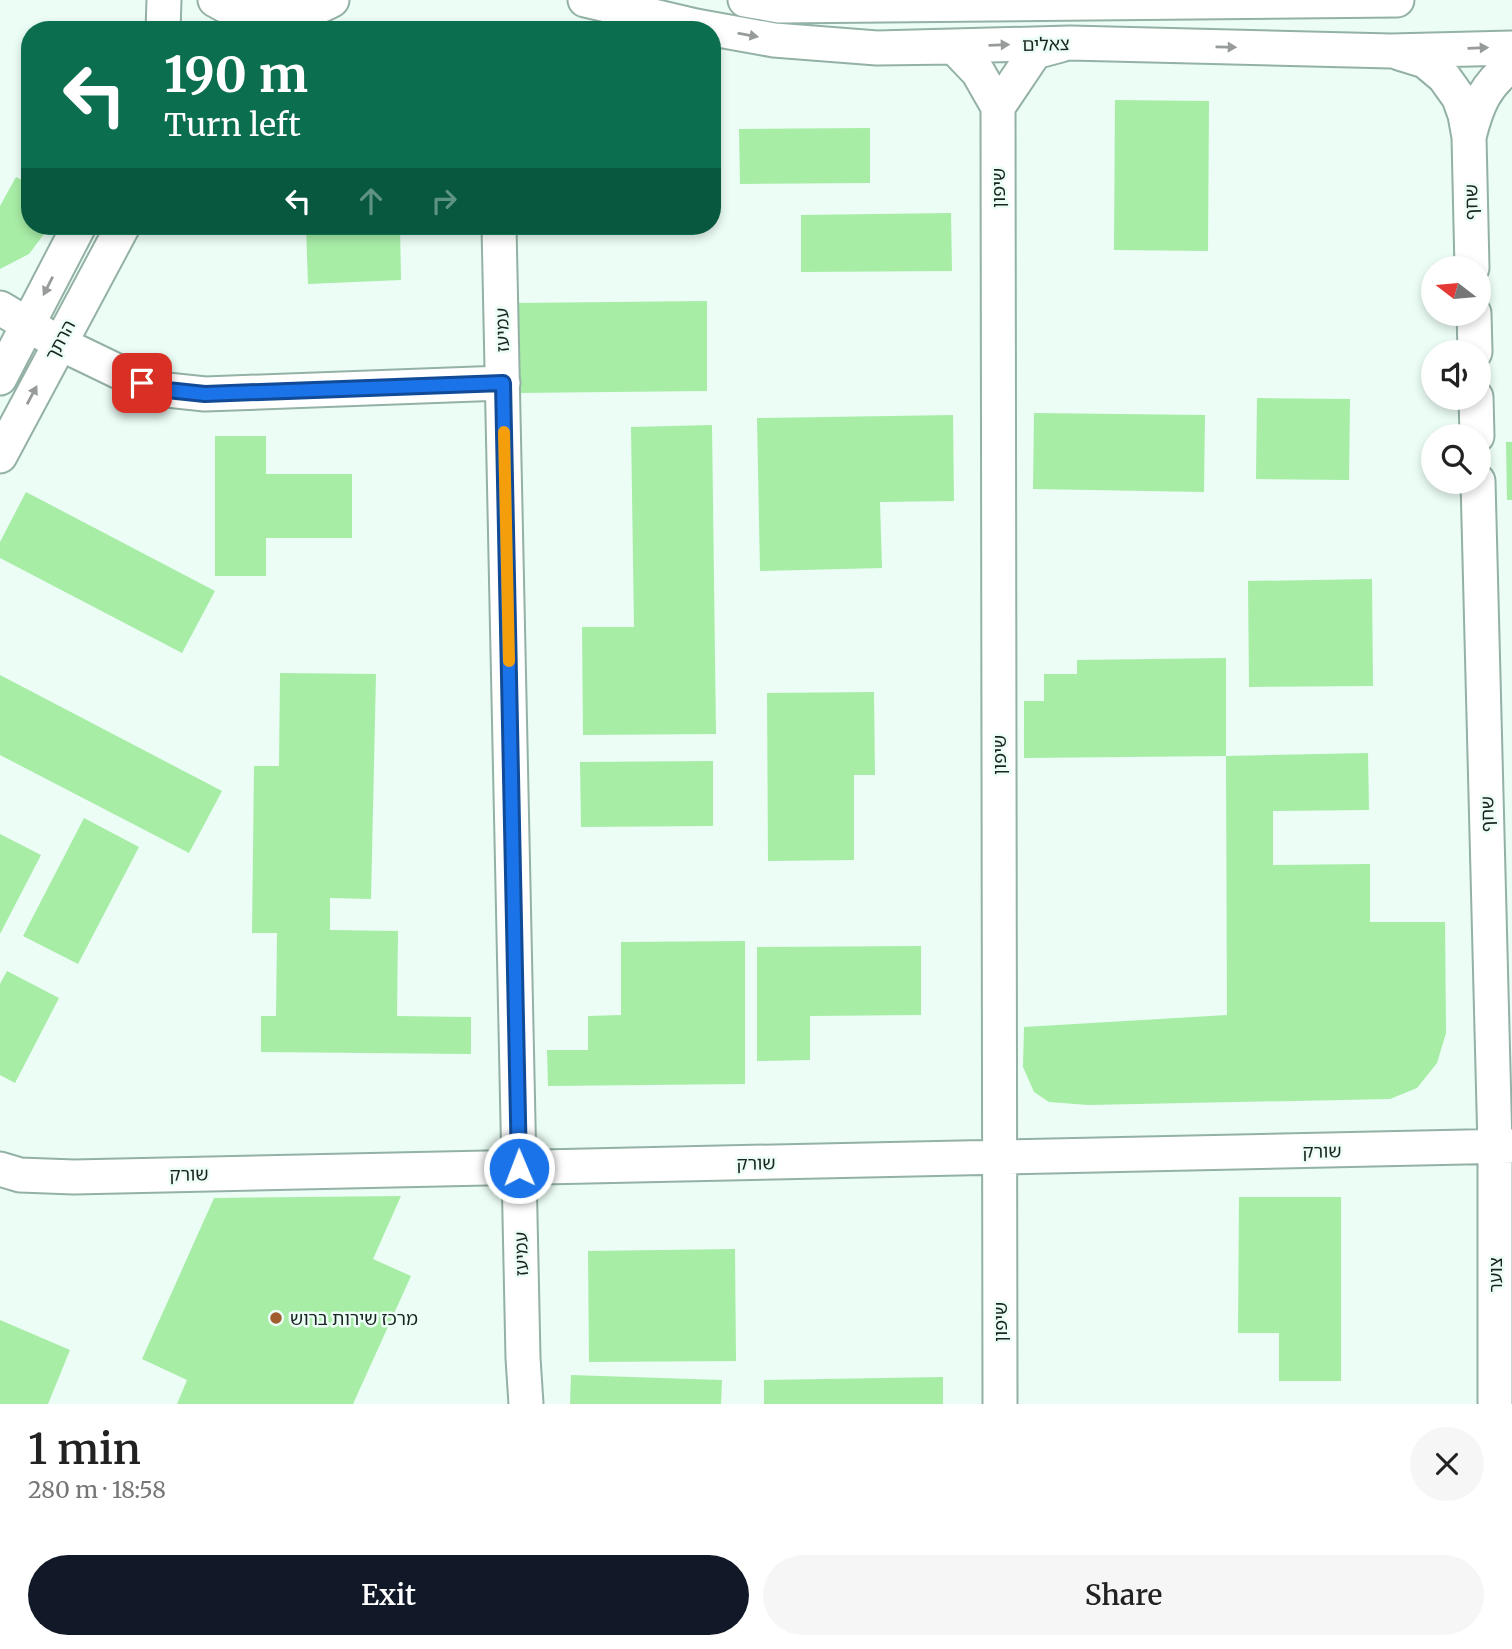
<!DOCTYPE html>
<meta charset="utf-8">
<style>
:root{--surface:#fff;--page:#f6f6f6;--text:#222;--muted:#767676;--accent:#111827}
body{margin:0;font-family:Merriweather,"Noto Sans Hebrew",serif;background:var(--page);color:var(--text);height:100vh;display:flex;flex-direction:column;font-size:26px;white-space:nowrap}
*{box-sizing:border-box;margin:0}
p{font-size:23px;color:var(--muted)}
.icon{flex:none;width:38px;height:38px;fill:none;stroke:currentColor;stroke-width:2;stroke-linecap:round;stroke-linejoin:round}
.map{position:relative;height:1404px;overflow:hidden}
.drawer{display:flex;flex-direction:column;background:var(--surface);flex:1}
.drawer>*{flex:none}
.guide{position:absolute;left:21px;top:21px;width:700px;height:214px;border-radius:28px;box-shadow:0 4px 10px #0003;background:#0b6e4f;color:#fff;overflow:hidden}
.needle{width:46px;rotate:286deg}
.tools{position:absolute;left:1421px;top:256px;display:grid;gap:14px}
.tools a{display:grid;place-items:center;width:70px;height:70px;border-radius:50%;background:var(--surface);box-shadow:0 4px 10px #0003;font-size:35px}
.pin{position:absolute;display:grid;place-items:center;width:60px;height:60px;color:#fff;margin:-30px;border-radius:14px;box-shadow:0 4px 10px #0006}
.me{position:absolute;width:77px;margin:-38px;rotate:359deg;stroke-linejoin:round;filter:drop-shadow(0 0 5px #0008)}
.turn{display:flex;align-items:center;gap:24px;height:147px;padding:0 28px;font-size:32px}
.turn .icon{width:91px;height:91px;stroke-width:2.5}
.turn b{display:block;font-size:49px;line-height:60px}
.lanes{display:flex;align-items:center;height:66px;padding:0 28px;background:#0003;justify-content:center;gap:35px;direction:ltr}
.lanes .off{opacity:.35}
.round{display:grid;place-items:center;flex:none;width:74px;height:74px;border-radius:37px;background:var(--page)}
.headline{display:flex;align-items:center;justify-content:space-between;height:119px;padding:0 28px}
h1{font-size:42px;font-weight:600;line-height:52px}
.primary-button{display:flex;gap:14px;margin-top:auto;padding:14px 28px}
.primary-button a{flex:1;height:80px;border-radius:42px;background:var(--accent);color:#fff;font-size:28px;font-weight:600;line-height:80px;text-align:center}
.primary-button a+a{background:var(--page);color:var(--text)}
.map>svg:first-child{display:block}
.building{fill:#a7eda6}
.lines{fill:none;stroke-linecap:round;stroke-linejoin:round}
.minor-casing{stroke:#93b1a4;stroke-width:37}
.minor{stroke:#fff;stroke-width:33}
.oneway{fill:#979c9a}
.route-casing{stroke:#114b97;stroke-width:18}
.route{stroke:#1a73e8;stroke-width:12}
.slow{stroke:#f59e0b;stroke-width:12}
.poi-dot{fill:#a15d2e;stroke:#ebfdf5;stroke-width:2.5}
.labels{text-anchor:middle;dominant-baseline:central;stroke-width:5;stroke-linejoin:round;paint-order:stroke}
.street-label{font-size:18px;fill:#18241f;stroke:#ebfdf5}
.poi-label{font-size:18px;fill:#18241f;stroke:#ebfdf5;text-anchor:start}
</style>
<div class="map">
<svg width="1512" height="1404" viewBox="0 0 1512 1404">
<rect width="100%" height="100%" fill="#ebfdf5"/>
<!-- building -->
<path class="building" d="M1115,100L1209,101L1208,251L1114,250Z
M870,128V183L740,184L739,129Z
M16,177L30,184V226H50L29,254L0,269V206Z
M951,213L952,271L801,272V215Z
M220,226H294V231L220,230Z
M306,226H400L401,280L308,284Z
M707,301V391L516,393L515,303Z
M1257,398L1350,399L1349,480L1256,479Z
M1034,413L1205,415L1204,492L1033,489Z
M953,415L954,501L880,502L882,568L760,571L757,418Z
M712,425L716,734L583,735L582,627H634L631,427Z
M215,436H266V474H352V538H266V576H215Z
M1506,442H1512V500H1507Z
M26,492L215,591L182,653L0,558V542Z
M1372,579L1373,686L1249,687L1248,581Z
M1226,658V756L1024,758V701H1044V674H1077V660Z
M280,673L376,674L371,899L330,898V930L398,931L397,1016L471,1017V1054L261,1052V1016H276L277,933H252L254,766H279Z
M0,675L222,791L189,853L0,755Z
M874,692L875,775H854V860L768,861L767,693Z
M1368,753L1369,810L1273,811V865L1370,864V922H1445L1446,1033L1437,1063L1417,1088L1390,1099L1088,1105L1049,1102L1034,1092L1023,1067L1024,1027L1227,1015L1226,756Z
M713,761V826L581,827L580,762Z
M84,818L139,847L78,964L23,936Z
M0,834L41,855L0,934Z
M745,941V1084L548,1086L547,1050H588V1016L621,1015V942Z
M921,946V1015L810,1016V1060L757,1061V947Z
M7,971L59,998L15,1083L0,1075V984Z
M401,1196L373,1259L411,1276L353,1404H177L187,1380L142,1359L214,1198Z
M1239,1197H1341V1381H1279V1333H1238Z
M735,1249L736,1361L589,1362L588,1251Z
M0,1320L70,1350L48,1404H0Z
M571,1375L722,1380L721,1404H570Z
M943,1377V1404H764V1380Z"/>
<g class="lines">
<defs>
<path id="minor" d="M215,0C248,21 298,19 332,0
M585,0L696,26L774,40L877,48L1070,43L1391,51L1512,48
M745,0L779,6L1397,0
M163,30L164,0
M877,48L954,47L978,72L998,107L1000,1404
M1399,53L1425,61L1444,77L1459,98L1465,115L1469,137L1472,268
M998,107L1035,52L1061,45
M1469,137C1477,105 1485,85 1512,65
M499,226L523,1358L526,1404
M0,308L59,343L142,383L167,390L205,394L503,383
M1474,313L1475,352
M0,378L79,226
M1476,397L1477,436
M0,456L123,226
M1478,481L1495,1147V1404
M0,1169L20,1175L74,1177L1512,1146"/>
</defs>
<!-- minor casing -->
<use href="#minor" class="minor-casing"/>
<!-- minor -->
<use href="#minor" class="minor"/>
</g>
<!-- one-way arrows -->
<defs><path id="oneway-solid" d="M-6-.8H1V-3.2L6.5 0L1 3.2V.8H-6Z" transform="scale(1.75)"/></defs>
<g class="oneway">
<use href="#oneway-solid" transform="translate(748 35) rotate(10)"/>
<use href="#oneway-solid" transform="translate(999 45) rotate(-2)"/>
<use href="#oneway-solid" transform="translate(1226 47) rotate(1)"/>
<use href="#oneway-solid" transform="translate(1478 48) rotate(-2)"/>
<use href="#oneway-solid" transform="translate(48 286) rotate(117)"/>
<use href="#oneway-solid" transform="translate(32 395) rotate(-62)"/>
</g>
<g class="lines">
<defs>
<path id="route" d="M142,383L167,390L205,394L503,383L519,1168"/>
</defs>
<!-- route casing -->
<use href="#route" class="route-casing"/>
<!-- route -->
<use href="#route" class="route"/>
<!-- slow -->
<path class="slow" d="M504,432L509,661"/>
</g>
<!-- markers -->
<circle class="poi-dot" cx="276" cy="1318" r="7"/>
<g class="labels">
<!-- street labels -->
<g class="street-label">
<text transform="translate(1046 44) rotate(-1)">צאלים</text>
<text transform="translate(998 188) rotate(-90)">שיפון</text>
<text transform="translate(1471 202) rotate(-91)">שחף</text>
<text transform="translate(502 330) rotate(-91)">עמיעז</text>
<text transform="translate(60 340) rotate(-62)">הרתך</text>
<text transform="translate(999 755) rotate(-90)">שיפון</text>
<text transform="translate(1487 814) rotate(-91)">שחף</text>
<text transform="translate(1322 1151) rotate(-1)">שורק</text>
<text transform="translate(756 1163) rotate(-1)">שורק</text>
<text transform="translate(189 1174) rotate(-1)">שורק</text>
<text transform="translate(521 1254) rotate(-91)">עמיעז</text>
<text transform="translate(1495 1275) rotate(-90)">צוער</text>
<text transform="translate(1000 1322) rotate(-90)">שיפון</text>
</g>
<!-- poi labels -->
<g class="poi-label">
<text x="290" y="1318">מרכז שירות ברוש</text>
</g>
</g>
</svg>
<div class="tools">
<a><svg class="needle" viewBox="-14 -14 28 28"><path d="M0-13l5 13h-10z" fill="#e53935"/><path d="M0 13l5-13h-10z" fill="#767676"/></svg></a>
<a><svg class="icon" aria-label="sound" viewBox="0 0 24 24"><path d="M4 9h4l5-4v14l-5-4H4zM17 9q2 3 0 6"/></svg></a>
<a><svg class="icon" aria-label="search" viewBox="0 0 24 24"><circle cx="10" cy="10" r="6"/><path d="M15 15l6 6"/></svg></a>
</div>
<div class="pin" style="left:142px;top:383px;background:#d93025"><svg class="icon" aria-label="arrive" viewBox="0 0 24 24"><path d="M6 21V4h12l-3 4 3 4H6"/></svg></div>
<svg class="me" style="left:519px;top:1168px" viewBox="-20 -20 40 40"><circle r="17" fill="#1a73e8" stroke="#fff" stroke-width="3"/><path d="M0-11L8 9 0 5-8 9z" fill="#fff"/></svg>
<div class="guide">
<div class="turn"><svg class="icon" aria-label="left" viewBox="0 0 24 24"><path d="M17 20v-9H6M10 6l-5 5 5 5"/></svg><div><b>190 m</b>Turn left</div></div>
<div class="lanes"><svg class="icon" aria-label="left" viewBox="0 0 24 24"><path d="M17 20v-9H6M10 6l-5 5 5 5"/></svg><svg class="icon off" aria-label="ahead" viewBox="0 0 24 24"><path d="M12 20V5M6 11l6-6 6 6"/></svg><svg class="icon off" aria-label="right" viewBox="0 0 24 24"><path d="M7 20v-9h11M14 6l5 5-5 5"/></svg></div>
</div>
</div>
<section class="drawer">
<div class="headline"><div><h1>1 min</h1><p>280 m · 18:58</p></div><a class="round"><svg class="icon" aria-label="close" viewBox="0 0 24 24"><path d="M6 6l12 12M18 6L6 18"/></svg></a></div>
<div class="primary-button"><a>Exit</a><a>Share</a></div>
</section>
